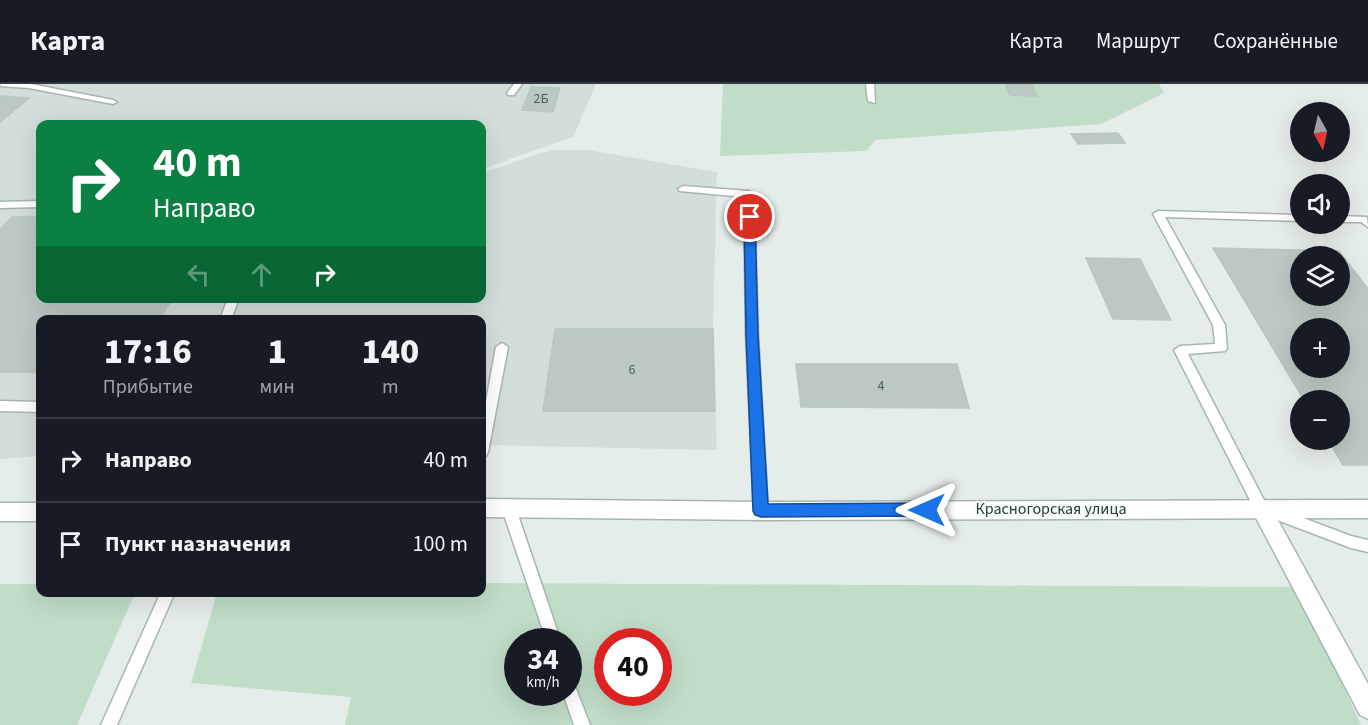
<!DOCTYPE html>
<html lang="ru">
<meta charset="utf-8">
<style>
:root{--surface:#171b24;--page:#20242c;--text:#f1f3f6;--muted:#9ea1a6;--line:#363941}
body{margin:0;font-family:"Source Sans 3",sans-serif;background:var(--page);color:var(--text);height:100vh;display:flex;flex-direction:column;font-size:22px;white-space:nowrap}
*{box-sizing:border-box;margin:0}
p{font-size:20px;color:var(--muted)}
.icon{flex:none;width:33px;height:33px;fill:none;stroke:currentColor;stroke-width:2;stroke-linecap:round;stroke-linejoin:round}
.map{position:relative;flex:1;overflow:hidden}
.drawer{position:absolute;left:36px;top:231px;width:450px;height:282px;display:flex;flex-direction:column;background:var(--surface);border-radius:12px;box-shadow:0 6px 24px #0002}
.drawer>*{flex:none}
.hud{position:absolute;left:36px;top:36px;width:450px;height:183px;border-radius:12px;box-shadow:0 6px 24px #0002;background:#0b8043;color:#fff;overflow:hidden}
.needle{width:39px;rotate:172deg}
.fabs{position:absolute;left:1290px;top:18px;display:grid;gap:12px}
.fabs a{display:grid;place-items:center;width:60px;height:60px;border-radius:50%;background:var(--surface);box-shadow:0 6px 24px #0002;font-size:30px}
.speed{position:absolute;left:504px;top:544px;display:flex;gap:12px;font-size:30px;font-weight:700;text-align:center}
.speed>*{display:grid;place-content:center;width:78px;height:78px;border-radius:50%;background:var(--surface);box-shadow:0 6px 24px #0002;line-height:1}
.speed small{font-size:15px;font-weight:400}
.speed .limit{border:9px solid #d22;background:#fff;color:#111}
.pin{position:absolute;display:grid;place-items:center;width:51px;height:51px;color:#fff;margin:-26px;border:3px solid #fff;border-radius:50%;box-shadow:0 2px 6px #0007}
.me{position:absolute;width:66px;margin:-33px;rotate:270deg;stroke-linejoin:round;filter:drop-shadow(0 0 4px #0008)}
.turn{display:flex;align-items:center;gap:21px;height:126px;padding:0 18px;font-size:27px}
.turn .icon{width:78px;height:78px;stroke-width:2.5}
.turn b{display:block;font-size:42px;line-height:51px}
.lanes{display:flex;align-items:center;height:57px;padding:0 18px;background:#0003;justify-content:center;gap:30px;direction:ltr}
.lanes .off{opacity:.35}
.eta{display:flex;justify-content:space-evenly;align-items:center;height:102px;text-align:center}
.eta b{font-size:36px;font-weight:800;line-height:42px}
ul{padding:0;list-style:none}
li{display:flex;align-items:center;gap:18px;height:84px;padding:0 18px;border-top:2px solid var(--line)}
li div{flex:1}
li b{display:block;font-size:22px}
li em{font-style:normal}
header{display:flex;align-items:center;gap:36px;box-sizing:border-box;height:84px;padding:0 30px;background:var(--surface);border-bottom:2px solid var(--line)}
header strong{font-size:28px}
nav{display:flex;gap:33px;margin-inline-start:auto;font-size:21px}
.map>svg:first-child{display:block}
.built{fill:#d3ddd9}
.green{fill:#c0ddc8;fill-rule:evenodd}
.building{fill:#bbc8c3;stroke:#b8c7c1;stroke-width:1.5;fill-rule:evenodd}
.lines{fill:none;stroke-linecap:round;stroke-linejoin:round}
.service-casing{stroke:#a8b5b1;stroke-width:3}
.minor-casing{stroke:#a8b5b1;stroke-width:3}
.tertiary-casing{stroke:#a8b5b1;stroke-width:3}
.service{fill:#fff;fill-rule:evenodd}
.minor{fill:#fff;fill-rule:evenodd}
.tertiary{fill:#fff;fill-rule:evenodd}
.route{fill:#1a73e8;stroke:#114b97;stroke-width:1.5}
.labels{text-anchor:middle;dominant-baseline:central;stroke-width:4.5;stroke-linejoin:round;paint-order:stroke}
.number-label{font-size:14px;fill:#4a605b}
.street-label{font-size:16px;fill:#253e38;stroke:#f6faf8}
</style>
<header>
<strong>Карта</strong>
<nav><a>Карта</a><a>Маршрут</a><a>Сохранённые</a></nav>
</header>
<div class="map">
<svg width="1368" height="641" viewBox="0 0 1368 641">
<rect width="100%" height="100%" fill="#e5edea"/>
<!-- built -->
<path class="built" d="M0,0H596L573,53L482,85V40H40V214H482V89L551,66H587L717,88L713,245L717,366L482,361V236H40V372L0,375Z"/>
<!-- green -->
<path class="green" d="M723,0H1159L1164,9L1101,40L875,56L866,67L720,72Z
M482,499L1298,503L1361,641H345L351,613L191,599L217,509L482,508ZM518,558H568V609H518ZM608,558H658V609H608Z
M0,500H40V508L135,509L77,641H0Z"/>
<!-- building -->
<path class="building" d="M1005,0H1032L1037,12L1010,11Z
M531,3L560,4L553,28L522,26Z
M0,12L29,14L0,38Z
M110,39L255,40H109Z
M1118,49L1125,59L1078,60L1071,50Z
M12,133H40V214H172L160,236H40V288H0V146Z
M1213,164L1339,167L1368,205V381H1343L1328,356H1340V316H1304ZM1300,172H1340V212H1300ZM1300,244H1340V284H1300Z
M1086,174L1140,175L1171,236L1113,235Z
M555,245H713L715,327H543Z
M796,280H957L969,324L801,323Z"/>
<g class="lines">
<defs>
<path id="service" d="M0,0H31L113,16L117,18L113,20L29,4L1,2Z
M514,0H522L514,11H508L507,9Z
M866,0H874L875,19L868,17Z
M683,102L749,107L754,110L758,251L768,427L766,431L761,433L756,431L754,427L746,251L744,113L680,107L678,105Z
M40,117V123L0,124V118Z
M1158,127L1300,131V137L1165,133L1225,241L1227,264L1225,267L1188,270L1266,420L1351,452L1368,456V468L1351,464L1256,428L1174,266L1180,262L1215,260L1213,241L1153,130Z
M1340,132L1367,133L1368,143L1361,138H1340Z
M228,214H239L231,236H220Z
M502,259L508,263L488,368L486,372L482,373V339L496,263Z
M0,317L40,318V328L0,327Z
M509,419L514,421L516,425L561,558H547L502,425L504,421Z
M161,508H175L117,641H101Z
M568,594L573,597L590,641H574L563,609H568Z"/>
<path id="minor" d="M1261,415L1268,418L1368,600V635L1360,631L1254,430L1251,424L1254,418Z"/>
<path id="tertiary" d="M482,415L761,418L1368,416V434L761,436L482,433Z
M0,419H40V437H0Z"/>
</defs>
<!-- service casing -->
<use href="#service" class="service-casing"/>
<!-- minor casing -->
<use href="#minor" class="minor-casing"/>
<!-- tertiary casing -->
<use href="#tertiary" class="tertiary-casing"/>
<!-- service -->
<use href="#service" class="service"/>
<!-- minor -->
<use href="#minor" class="minor"/>
<!-- tertiary -->
<use href="#tertiary" class="tertiary"/>
</g>
<!-- route -->
<path class="route" d="M750,130L755,133L758,251L768,420L927,419L933,421L935,426L933,431L927,432L761,433L755,431L753,427L746,251L744,133Z"/>
<g class="labels">
<!-- number labels -->
<g class="number-label">
<text x="541" y="15">2Б</text>
<text x="632" y="286">6</text>
<text x="881" y="302">4</text>
</g>
<!-- street labels -->
<g class="street-label">
<text x="1051" y="425">Красногорская улица</text>
</g>
</g>
</svg>
<div class="fabs">
<a><svg class="needle" viewBox="-14 -14 28 28"><path d="M0-13l5 13h-10z" fill="#e53935"/><path d="M0 13l5-13h-10z" fill="#9ea1a6"/></svg></a>
<a><svg class="icon" aria-label="sound" viewBox="0 0 24 24"><path d="M4 9h4l5-4v14l-5-4H4zM17 9q2 3 0 6"/></svg></a>
<a><svg class="icon" aria-label="layers" viewBox="0 0 24 24"><path d="M12 4l9 5-9 5-9-5zM3 14l9 5 9-5"/></svg></a>
<a>+</a>
<a>−</a>
</div>
<div class="speed"><div>34<small>km/h</small></div><div class="limit">40</div></div>
<div class="pin" style="left:750px;top:133px;background:#d93025"><svg class="icon" aria-label="arrive" viewBox="0 0 24 24"><path d="M6 21V4h12l-3 4 3 4H6"/></svg></div>
<svg class="me" style="left:927px;top:426px" viewBox="-20 -20 40 40"><path d="M0-17L14 15 0 8-14 15z" fill="#1a73e8" stroke="#fff" stroke-width="4"/></svg>
<div class="hud">
<div class="turn"><svg class="icon" aria-label="right" viewBox="0 0 24 24"><path d="M7 20v-9h11M14 6l5 5-5 5"/></svg><div><b>40 m</b>Направо</div></div>
<div class="lanes"><svg class="icon off" aria-label="left" viewBox="0 0 24 24"><path d="M17 20v-9H6M10 6l-5 5 5 5"/></svg><svg class="icon off" aria-label="ahead" viewBox="0 0 24 24"><path d="M12 20V5M6 11l6-6 6 6"/></svg><svg class="icon" aria-label="right" viewBox="0 0 24 24"><path d="M7 20v-9h11M14 6l5 5-5 5"/></svg></div>
</div>
<section class="drawer">
<div class="eta">
<div><b>17:16</b><p>Прибытие</p></div>
<div><b>1</b><p>мин</p></div>
<div><b>140</b><p>m</p></div>
</div>
<ul>
<li><svg class="icon" aria-label="right" viewBox="0 0 24 24"><path d="M7 20v-9h11M14 6l5 5-5 5"/></svg><div><b>Направо</b></div><em>40 m</em></li>
<li><svg class="icon" aria-label="arrive" viewBox="0 0 24 24"><path d="M6 21V4h12l-3 4 3 4H6"/></svg><div><b>Пункт назначения</b></div><em>100 m</em></li>
</ul>
</section>
</div>
